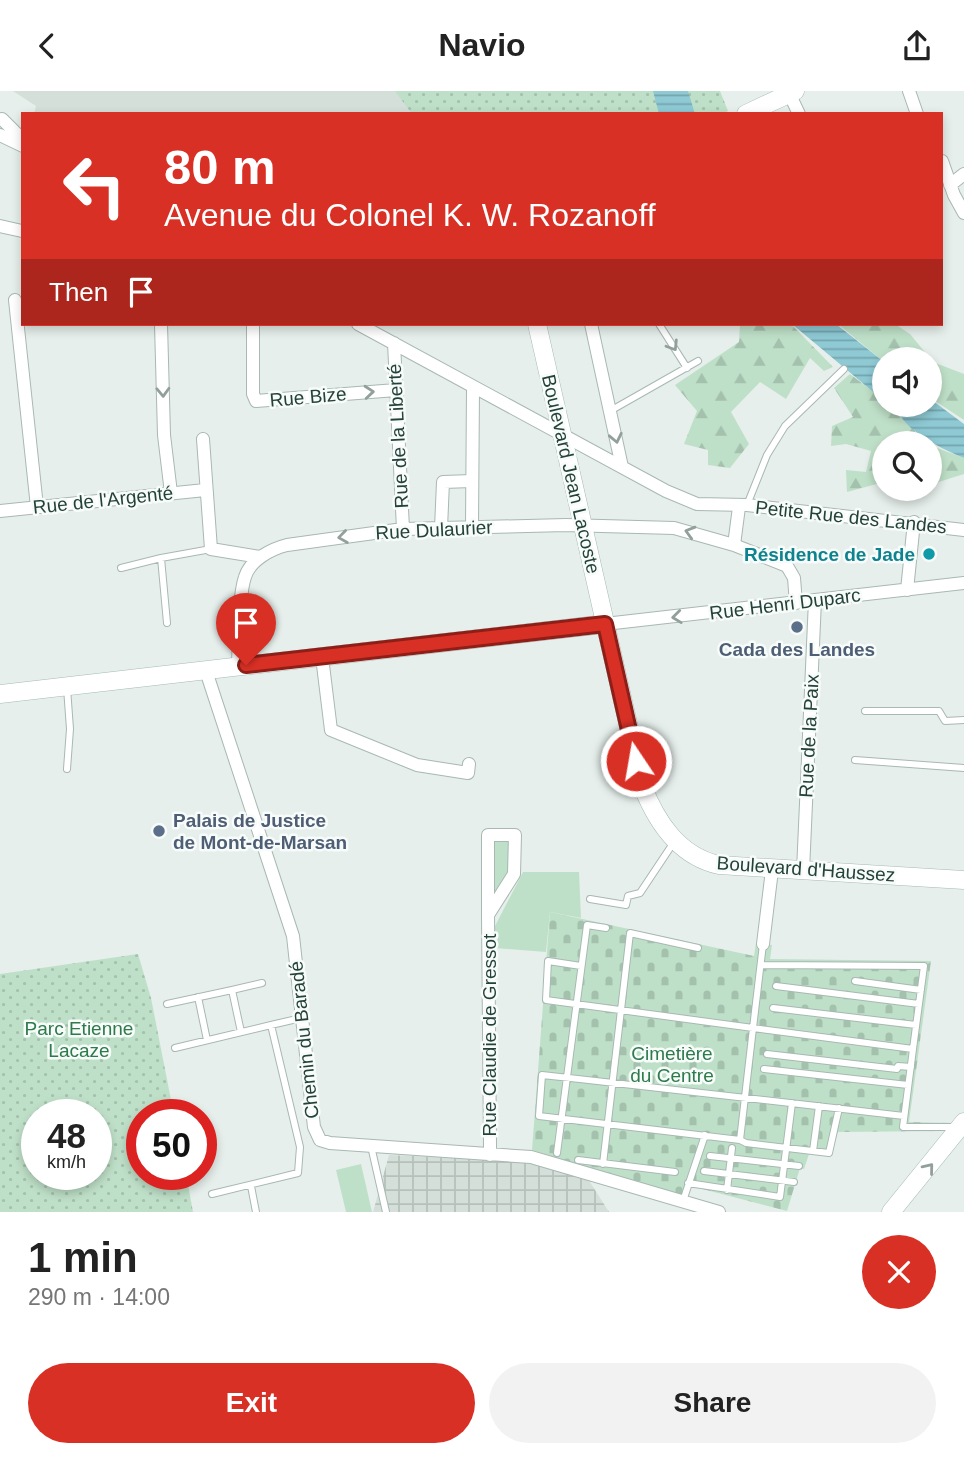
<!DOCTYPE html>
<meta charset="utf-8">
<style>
:root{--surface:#fff;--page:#f2f2f2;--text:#222;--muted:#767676;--accent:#d93025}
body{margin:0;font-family:Helvetica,sans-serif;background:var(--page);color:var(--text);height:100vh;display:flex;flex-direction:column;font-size:26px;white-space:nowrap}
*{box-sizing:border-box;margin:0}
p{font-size:23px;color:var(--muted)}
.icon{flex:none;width:38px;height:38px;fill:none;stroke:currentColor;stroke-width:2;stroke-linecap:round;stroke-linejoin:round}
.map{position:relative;height:1121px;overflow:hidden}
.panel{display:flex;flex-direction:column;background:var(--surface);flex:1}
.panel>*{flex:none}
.banner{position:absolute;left:21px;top:21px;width:922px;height:214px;border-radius:0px;box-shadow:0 4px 10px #0003;background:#d93025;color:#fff;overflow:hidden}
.tools{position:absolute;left:872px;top:256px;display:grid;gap:14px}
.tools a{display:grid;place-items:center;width:70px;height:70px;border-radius:50%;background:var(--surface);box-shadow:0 4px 10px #0003;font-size:35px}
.speed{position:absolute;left:21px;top:1008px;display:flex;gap:14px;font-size:35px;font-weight:700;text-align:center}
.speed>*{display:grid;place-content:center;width:91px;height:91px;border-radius:50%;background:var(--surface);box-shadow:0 4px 10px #0003;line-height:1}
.speed small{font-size:18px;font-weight:400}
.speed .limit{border:10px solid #d22;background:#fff;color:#111}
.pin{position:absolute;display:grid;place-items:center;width:60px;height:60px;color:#fff;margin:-72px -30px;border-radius:50% 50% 50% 0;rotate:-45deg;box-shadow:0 0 7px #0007}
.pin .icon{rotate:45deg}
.me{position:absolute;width:77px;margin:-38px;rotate:348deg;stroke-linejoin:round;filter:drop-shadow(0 0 5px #0008)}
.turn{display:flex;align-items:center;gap:24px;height:147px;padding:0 28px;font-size:32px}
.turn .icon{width:91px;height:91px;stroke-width:2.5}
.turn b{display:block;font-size:49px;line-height:60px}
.then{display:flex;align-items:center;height:66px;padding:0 28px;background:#0003;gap:14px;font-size:26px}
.round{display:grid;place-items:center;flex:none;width:74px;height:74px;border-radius:37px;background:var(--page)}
.summary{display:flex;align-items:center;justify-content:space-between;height:119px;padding:0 28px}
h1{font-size:42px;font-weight:600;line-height:52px}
.cta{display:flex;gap:14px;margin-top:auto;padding:14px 28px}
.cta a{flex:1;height:80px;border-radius:42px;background:var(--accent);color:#fff;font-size:28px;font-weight:600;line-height:80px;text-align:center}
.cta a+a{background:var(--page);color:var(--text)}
header{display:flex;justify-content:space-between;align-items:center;height:91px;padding:0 28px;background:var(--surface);font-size:32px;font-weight:600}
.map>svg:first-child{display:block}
.built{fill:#d4dfda}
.industrial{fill:url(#industrial-grid)}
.grass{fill:#bfe0c8}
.forest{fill:url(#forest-firs)}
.cemetery{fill:url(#cemetery-stones)}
.park{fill:url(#park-dots);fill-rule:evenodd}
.water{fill:url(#water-rules)}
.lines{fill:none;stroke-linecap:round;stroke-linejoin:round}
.lane-casing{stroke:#a8b8b2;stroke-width:8}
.street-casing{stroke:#a8b8b2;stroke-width:14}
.secondary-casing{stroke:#a4bbb3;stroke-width:19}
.lane{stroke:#fff;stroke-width:6}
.street{stroke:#fff;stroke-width:12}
.secondary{stroke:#fff;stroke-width:18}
.oneway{stroke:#92a09c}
.route-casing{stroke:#8d1f18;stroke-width:18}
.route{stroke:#d93025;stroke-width:12}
.culture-dot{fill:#0f9aa8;stroke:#f7fbf9;stroke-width:2.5}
.service-dot{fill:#5c6f8a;stroke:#f7fbf9;stroke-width:2.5}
.labels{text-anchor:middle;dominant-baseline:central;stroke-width:5;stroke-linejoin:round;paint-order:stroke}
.street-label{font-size:19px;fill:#24423a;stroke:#f7fbf9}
.culture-label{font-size:19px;font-weight:bold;fill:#0d838f;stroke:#f7fbf9;text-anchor:end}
.service-label{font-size:19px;font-weight:bold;fill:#4e5e75;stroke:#f7fbf9}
.park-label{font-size:19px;fill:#2d7a4b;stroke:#f7fbf9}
</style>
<header><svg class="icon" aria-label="back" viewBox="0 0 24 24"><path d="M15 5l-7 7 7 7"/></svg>Navio<svg class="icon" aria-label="share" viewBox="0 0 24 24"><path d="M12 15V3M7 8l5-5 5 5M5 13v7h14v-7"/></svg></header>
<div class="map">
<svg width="964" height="1121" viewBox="0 0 964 1121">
<defs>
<pattern id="industrial-grid" width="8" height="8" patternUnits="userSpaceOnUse" patternTransform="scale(1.75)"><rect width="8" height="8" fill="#d4dfda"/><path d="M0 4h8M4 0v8" fill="none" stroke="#b6c1bc"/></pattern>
<pattern id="forest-firs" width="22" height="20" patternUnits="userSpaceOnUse" patternTransform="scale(1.75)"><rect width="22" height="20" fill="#bfe0c8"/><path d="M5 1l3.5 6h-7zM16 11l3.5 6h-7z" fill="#a4c1ad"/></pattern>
<pattern id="cemetery-stones" width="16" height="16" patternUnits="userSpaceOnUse" patternTransform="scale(1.75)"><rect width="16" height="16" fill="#bfe0c8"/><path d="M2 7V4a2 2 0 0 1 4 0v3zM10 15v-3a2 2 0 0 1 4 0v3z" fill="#a4c1ad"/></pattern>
<pattern id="park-dots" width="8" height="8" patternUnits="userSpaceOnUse" patternTransform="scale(1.75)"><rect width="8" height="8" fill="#bfe0c8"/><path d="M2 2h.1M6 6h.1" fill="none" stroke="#a4c1ad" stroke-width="1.8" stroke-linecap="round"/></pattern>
<pattern id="water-rules" width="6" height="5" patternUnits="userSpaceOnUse" patternTransform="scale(1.75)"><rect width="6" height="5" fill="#8ec9d4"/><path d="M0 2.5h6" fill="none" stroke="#74a5ad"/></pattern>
</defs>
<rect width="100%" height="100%" fill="#e6efeb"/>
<!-- built -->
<path class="built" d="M13,0H403L425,23H34L36,15Z"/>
<!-- industrial -->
<path class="industrial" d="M389,1064L528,1070L588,1088L609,1121H373Z"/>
<!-- grass -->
<path class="grass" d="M510,750L511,783L493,808L492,751Z
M523,781H579L581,827L550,821L546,861L495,857V835Z
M361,1073L372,1121H346L336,1079Z"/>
<!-- forest -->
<path class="forest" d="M740,233H791L833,276L824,280L810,267L786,308L760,291L731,321L749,353L730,377L708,374V359L684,353L697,320L675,294L739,251Z
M838,233H895L910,243L933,271L964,283V329L929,306V268H884V271Z
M850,283L884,309V313L901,322L924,352H884V391L847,401L846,379L866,381L871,360L846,353L831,355L832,335L853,326L834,297Z
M929,354L964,367V383L929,394Z"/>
<!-- cemetery -->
<path class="cemetery" d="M550,821L754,865L756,852L772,854L770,868L931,870L909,1031L952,1032L947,1040L838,1041L831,1065L809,1063L804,1078L800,1077L787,1120L691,1095L687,1107L532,1059Z"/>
<!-- park -->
<path class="park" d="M395,0H720L728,20L722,23H412Z
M138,863L151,907L174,1024H142V1083H186L193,1121H0V883ZM37,1024H96V1083H37Z"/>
<!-- water -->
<path class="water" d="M653,0H688L695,23H659Z
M792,233H836L884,271V310Z
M929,307L964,333V367C944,359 928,350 911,337C903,330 898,320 889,313H929Z"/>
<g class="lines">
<defs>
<path id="lane" d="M659,233L687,277
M610,320L698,270
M747,414L767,364L785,335L844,278
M121,477L161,467
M167,532L161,467L211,458
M67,597L70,638L67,678
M865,620H939L945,630L964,629
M855,669L964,677
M590,808L626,814L628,805L640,802L674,751
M761,874L924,875L913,958
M581,875L548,870L546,909L753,937L763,853
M855,890L921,899
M776,895L919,913
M232,899L262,892
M198,906L207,949
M167,913L232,899L241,941
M773,917L916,934
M175,957L271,934
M767,963L897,978L898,975L911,976
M764,978L908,994
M904,1025C784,1011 663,997 542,984L539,1025L740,1049L753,937L913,958L903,1036H955
M740,1049L746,1052L829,1062L839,1017
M371,1055L386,1121
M813,1060L819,1015
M557,1062L587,834L606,837
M710,1065L799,1075
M578,1069L675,1081
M603,1073L630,842L698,857
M704,1080L794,1091
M688,1092L780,1106L792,1012
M251,1095L256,1121
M727,1099L732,1057
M212,1103L298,1082L300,1056L271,934L301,927
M683,1110L705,1044"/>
<path id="street" d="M788,0L799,23
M909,0L917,23
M2,28L23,49
M0,44L23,55
M942,70L954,104L964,122
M950,94L964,83
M0,135L22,140
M15,209L37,416
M161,233L164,344L171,402
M253,233V303L256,310L396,299
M358,233L666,400L697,413L747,414L964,439
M591,233L622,376
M394,252L403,438
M203,348L211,458L260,466
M0,420L205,399
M472,435L473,297
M441,437L443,391L472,390
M734,454L739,416
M907,499L914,431
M605,533L964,492
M322,566L331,639L417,674L468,682L469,673
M238,575C239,553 238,506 245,486C250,469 271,458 287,454L403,438L566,434L674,437L734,454L787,475L794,487L796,512
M206,580L293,845L314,1036L320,1049L330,1052L531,1066L719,1121
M803,780L815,509
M488,824L514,783L515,744H488V824L490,1055V1064
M763,853L772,779"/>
<path id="secondary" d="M746,23L795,0
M537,233L642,694C656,730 678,765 719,774L964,789
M0,603L605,533
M891,1121L964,1031"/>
</defs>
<!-- lane casing -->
<use href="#lane" class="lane-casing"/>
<!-- street casing -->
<use href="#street" class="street-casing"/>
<!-- secondary casing -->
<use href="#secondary" class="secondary-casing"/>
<!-- lane -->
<use href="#lane" class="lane"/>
<!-- street -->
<use href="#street" class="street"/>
<!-- secondary -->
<use href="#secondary" class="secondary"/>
</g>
<!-- one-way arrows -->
<defs><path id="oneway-chevron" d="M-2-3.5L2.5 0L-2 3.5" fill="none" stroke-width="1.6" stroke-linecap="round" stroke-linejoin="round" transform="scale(1.75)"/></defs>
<g class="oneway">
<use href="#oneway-chevron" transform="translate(673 255) rotate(58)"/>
<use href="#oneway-chevron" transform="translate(163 301) rotate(88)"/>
<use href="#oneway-chevron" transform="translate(369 301) rotate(-5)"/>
<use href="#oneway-chevron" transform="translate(616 347) rotate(78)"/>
<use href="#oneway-chevron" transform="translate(690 441) rotate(-164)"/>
<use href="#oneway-chevron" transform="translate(343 446) rotate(172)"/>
<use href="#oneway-chevron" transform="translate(677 526) rotate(173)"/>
<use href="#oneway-chevron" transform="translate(929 1077) rotate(-51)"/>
</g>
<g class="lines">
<defs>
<path id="route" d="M246,574L605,533L636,670"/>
</defs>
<!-- route casing -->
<use href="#route" class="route-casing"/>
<!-- route -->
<use href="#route" class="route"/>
</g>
<!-- markers -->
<circle class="culture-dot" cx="929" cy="463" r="7"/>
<g class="service-dot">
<circle cx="797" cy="536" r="7"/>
<circle cx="159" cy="740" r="7"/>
</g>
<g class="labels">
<!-- street labels -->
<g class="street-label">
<text transform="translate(308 306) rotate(-5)">Rue Bize</text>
<text transform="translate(398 345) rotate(-93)">Rue de la Liberté</text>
<text transform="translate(571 383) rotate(77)">Boulevard Jean Lacoste</text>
<text transform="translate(103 409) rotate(-6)">Rue de l'Argenté</text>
<text transform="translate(851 426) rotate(6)">Petite Rue des Landes</text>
<text transform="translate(434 439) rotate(-3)">Rue Dulaurier</text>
<text transform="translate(785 513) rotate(-7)">Rue Henri Duparc</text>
<text transform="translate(809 645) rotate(-87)">Rue de la Paix</text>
<text transform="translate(806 778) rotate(4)">Boulevard d'Haussez</text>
<text transform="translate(489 944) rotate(-90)">Rue Claudie de Gressot</text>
<text transform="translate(304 949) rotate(-96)">Chemin du Baradé</text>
</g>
<!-- culture labels -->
<g class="culture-label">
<text x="915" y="463">Résidence de Jade</text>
</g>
<!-- service labels -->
<g class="service-label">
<text x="797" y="558">Cada des Landes</text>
<text x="173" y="729" text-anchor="start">Palais de Justice<tspan x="173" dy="22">de Mont-de-Marsan</tspan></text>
</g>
<!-- park labels -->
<g class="park-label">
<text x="79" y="937">Parc Etienne<tspan x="79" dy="22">Lacaze</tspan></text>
<text x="672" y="962">Cimetière<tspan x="672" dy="22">du Centre</tspan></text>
</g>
</g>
</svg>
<div class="tools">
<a><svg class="icon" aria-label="sound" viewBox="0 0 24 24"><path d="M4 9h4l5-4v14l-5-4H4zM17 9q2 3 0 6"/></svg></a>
<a><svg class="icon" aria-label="search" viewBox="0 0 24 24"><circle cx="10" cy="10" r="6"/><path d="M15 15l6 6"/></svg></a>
</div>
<div class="speed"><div>48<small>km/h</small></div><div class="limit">50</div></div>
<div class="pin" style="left:246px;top:574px;background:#d93025"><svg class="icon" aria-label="arrive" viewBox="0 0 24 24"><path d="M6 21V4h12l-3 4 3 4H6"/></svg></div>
<svg class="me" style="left:636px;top:670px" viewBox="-20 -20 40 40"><circle r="17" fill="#d93025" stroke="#fff" stroke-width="3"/><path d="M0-11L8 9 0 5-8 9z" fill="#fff"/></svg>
<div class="banner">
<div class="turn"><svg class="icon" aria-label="left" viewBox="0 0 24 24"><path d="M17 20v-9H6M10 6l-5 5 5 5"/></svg><div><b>80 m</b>Avenue du Colonel K. W. Rozanoff</div></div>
<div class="then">Then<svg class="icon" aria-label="arrive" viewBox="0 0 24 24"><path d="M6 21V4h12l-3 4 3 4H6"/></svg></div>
</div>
</div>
<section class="panel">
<div class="summary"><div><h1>1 min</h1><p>290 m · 14:00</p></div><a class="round" style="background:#d93025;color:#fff"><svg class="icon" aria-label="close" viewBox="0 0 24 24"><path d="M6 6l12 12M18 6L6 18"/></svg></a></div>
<div class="cta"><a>Exit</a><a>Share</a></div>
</section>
